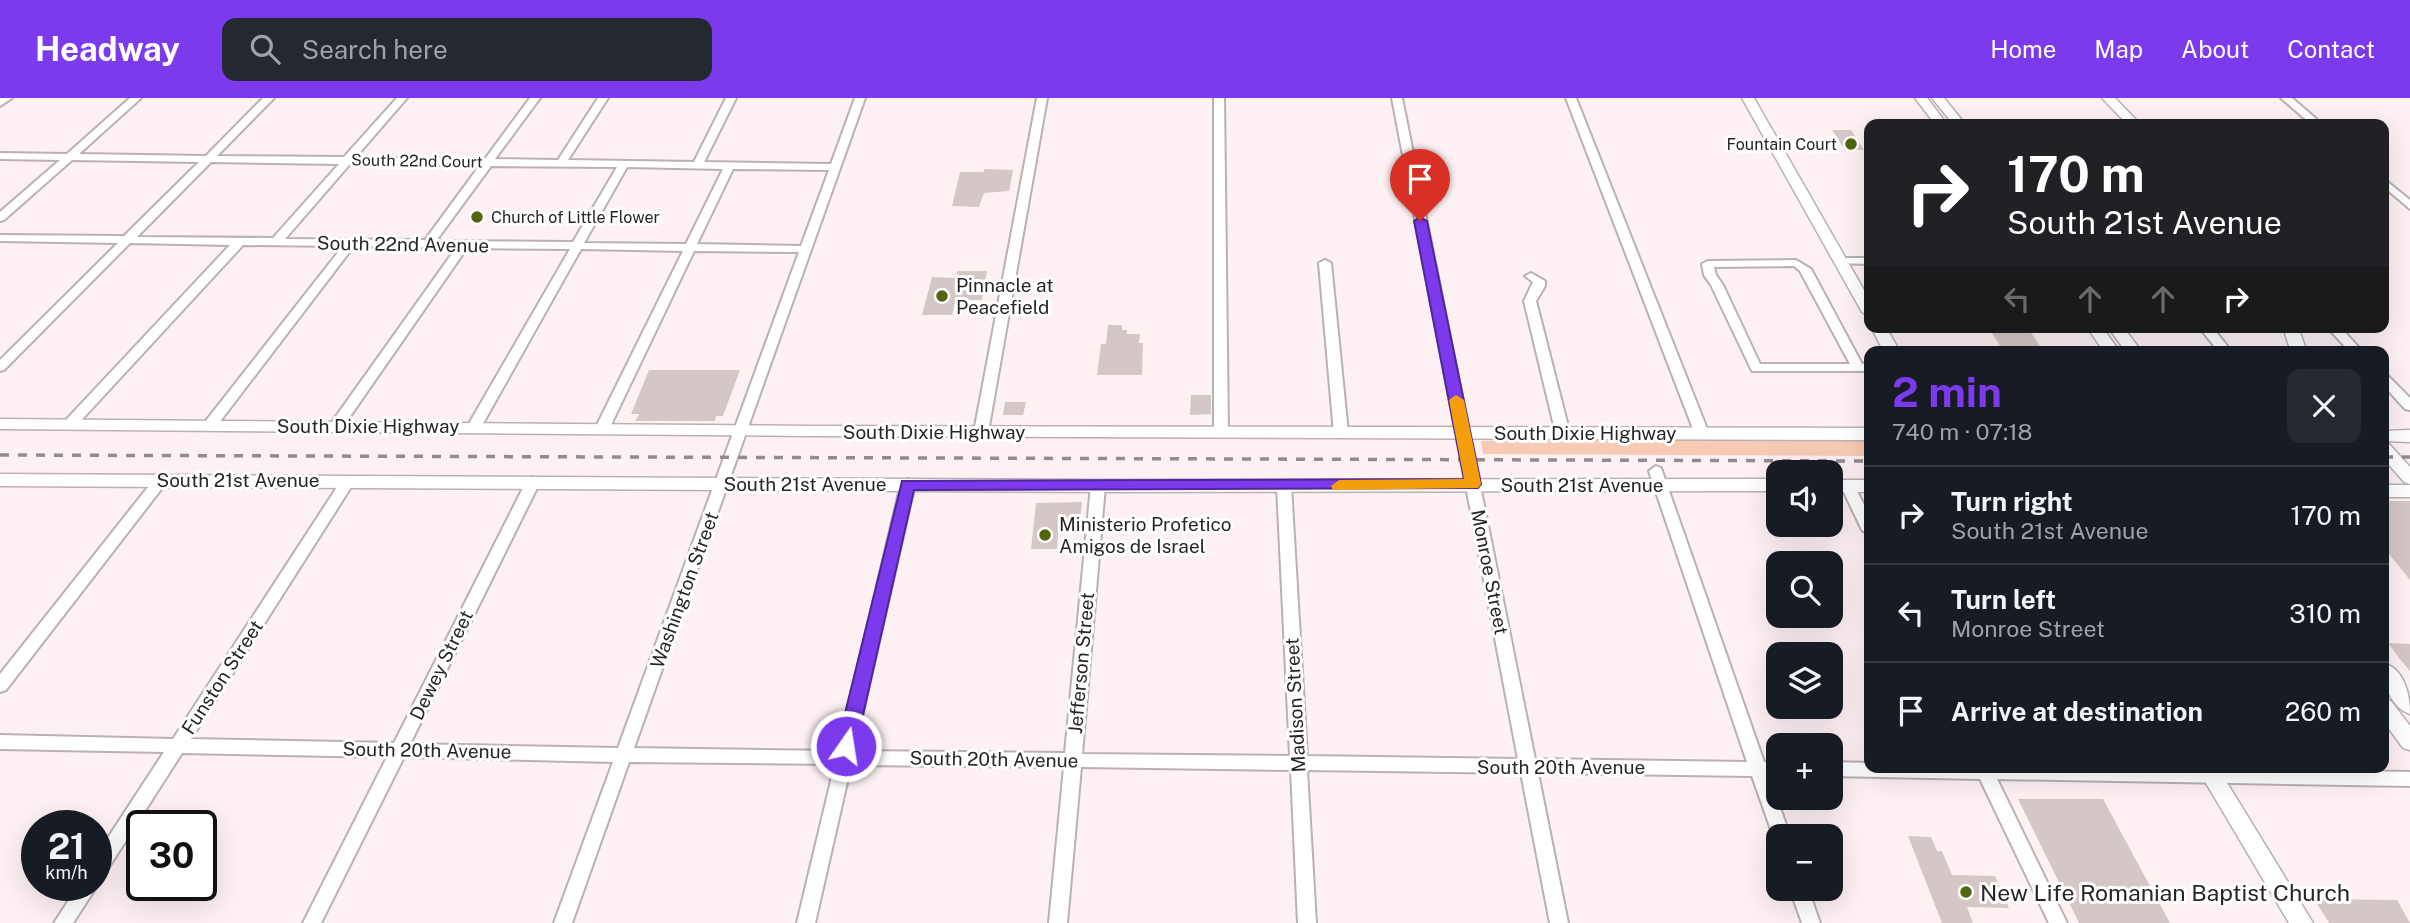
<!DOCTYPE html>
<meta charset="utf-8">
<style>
:root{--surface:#171b24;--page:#242831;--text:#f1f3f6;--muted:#9ea1a6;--line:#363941;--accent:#7c3aed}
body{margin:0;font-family:"Public Sans",sans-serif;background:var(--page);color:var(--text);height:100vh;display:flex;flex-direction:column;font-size:26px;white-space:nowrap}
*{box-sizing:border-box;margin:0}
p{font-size:23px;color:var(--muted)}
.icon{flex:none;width:38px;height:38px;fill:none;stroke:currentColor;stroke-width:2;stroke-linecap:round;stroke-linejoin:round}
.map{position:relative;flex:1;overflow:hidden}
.drawer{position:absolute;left:1864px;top:248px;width:525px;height:427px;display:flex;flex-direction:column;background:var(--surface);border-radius:14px;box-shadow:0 7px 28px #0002}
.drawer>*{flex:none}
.hud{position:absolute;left:1864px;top:21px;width:525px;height:214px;border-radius:14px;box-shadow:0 7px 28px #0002;background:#202124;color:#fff;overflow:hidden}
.controls{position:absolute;left:1766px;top:362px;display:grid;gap:14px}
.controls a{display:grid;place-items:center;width:77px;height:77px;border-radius:14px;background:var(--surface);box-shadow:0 7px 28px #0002;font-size:35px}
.speed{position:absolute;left:21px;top:712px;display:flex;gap:14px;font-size:35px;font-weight:700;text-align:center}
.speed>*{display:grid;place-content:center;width:91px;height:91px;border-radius:50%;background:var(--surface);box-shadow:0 7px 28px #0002;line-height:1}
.speed small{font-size:18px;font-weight:400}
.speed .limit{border:4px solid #111;border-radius:10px;background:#fff;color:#111}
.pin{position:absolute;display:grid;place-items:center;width:60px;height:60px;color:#fff;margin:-72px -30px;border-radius:50% 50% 50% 0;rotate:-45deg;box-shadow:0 0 7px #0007}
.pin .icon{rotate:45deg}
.me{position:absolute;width:77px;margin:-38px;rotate:13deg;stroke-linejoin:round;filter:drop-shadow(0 0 5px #0008)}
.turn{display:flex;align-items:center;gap:24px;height:147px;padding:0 28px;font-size:32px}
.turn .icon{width:91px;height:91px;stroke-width:2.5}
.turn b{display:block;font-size:49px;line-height:60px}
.lanes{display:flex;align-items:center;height:66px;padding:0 28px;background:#0003;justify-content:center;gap:35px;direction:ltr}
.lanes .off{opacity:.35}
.round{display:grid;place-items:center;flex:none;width:74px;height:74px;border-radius:14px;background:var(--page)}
.summary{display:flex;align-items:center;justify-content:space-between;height:119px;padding:0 28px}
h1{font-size:42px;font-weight:700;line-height:52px;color:var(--accent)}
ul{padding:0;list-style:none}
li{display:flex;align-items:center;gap:21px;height:98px;padding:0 28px;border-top:2px solid var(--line)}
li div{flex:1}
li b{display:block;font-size:26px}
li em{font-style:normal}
header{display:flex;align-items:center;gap:42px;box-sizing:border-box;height:98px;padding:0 35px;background:var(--accent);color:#fff}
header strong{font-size:33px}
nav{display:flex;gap:38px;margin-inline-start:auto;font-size:24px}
.search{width:490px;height:63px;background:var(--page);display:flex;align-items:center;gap:18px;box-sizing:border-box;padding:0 24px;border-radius:14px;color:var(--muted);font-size:26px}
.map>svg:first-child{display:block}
.green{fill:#f7cbb3}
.building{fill:#d4c8c7}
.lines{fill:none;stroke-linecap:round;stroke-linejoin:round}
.minor-casing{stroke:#bbb0b3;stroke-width:4}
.major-casing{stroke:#bbb0b3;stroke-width:3}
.minor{fill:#fff;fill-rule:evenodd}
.major{fill:#fff;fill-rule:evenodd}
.rail{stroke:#938b8c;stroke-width:3.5;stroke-dasharray:9 9;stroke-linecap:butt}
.route{fill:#7c3aed;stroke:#51269a;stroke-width:2}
.slow{fill:#f59e0b}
.poi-dot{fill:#526510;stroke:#fff;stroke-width:2.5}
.labels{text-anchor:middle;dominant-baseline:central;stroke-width:6;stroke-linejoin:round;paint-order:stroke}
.far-poi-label{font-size:16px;fill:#292526;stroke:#fff;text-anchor:end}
.far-street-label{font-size:16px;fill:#292526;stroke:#fff}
.street-label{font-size:19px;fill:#292526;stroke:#fff}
.poi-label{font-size:19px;fill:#292526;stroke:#fff;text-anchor:start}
.near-poi-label{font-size:23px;fill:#292526;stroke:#fff;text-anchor:start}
</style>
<header>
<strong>Headway</strong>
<div class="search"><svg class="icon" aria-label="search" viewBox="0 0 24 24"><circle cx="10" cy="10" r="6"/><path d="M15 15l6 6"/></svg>Search here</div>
<nav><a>Home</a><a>Map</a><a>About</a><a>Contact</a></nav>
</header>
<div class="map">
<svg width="2410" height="825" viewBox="0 0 2410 825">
<rect width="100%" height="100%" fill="#fdf1f3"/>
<!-- green -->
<path class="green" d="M1869,341V358L1483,356L1481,343Z"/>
<!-- building -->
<path class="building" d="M1832,32H1851L1864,52H1845Z
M985,71L1013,72L1009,93L984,95L979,109L952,108L960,74H983Z
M958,173H987L982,202H956L952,217H922L932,179L956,180Z
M1108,227H1122V232H1127V236H1140L1139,245H1143L1142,277H1097L1101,246H1106Z
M1988,229H2027L2044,254H2004Z
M649,272H740L723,318H716L715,323H635L639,316H631Z
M1191,297H1211V316L1190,317Z
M1005,304H1026L1023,317H1003Z
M2384,403H2410V482L2384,450Z
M1082,404L1080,423H1059L1057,451H1031L1036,405Z
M2388,545L2410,546V573L2399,560Z
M2018,701H2103L2170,825H2079Z
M1908,738L1931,739L1937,753H1942L1952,777L1995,778L2009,810L1967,809L1973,825H1942Z
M2314,801L2397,802L2410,825H2329Z"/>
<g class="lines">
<defs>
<path id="minor" d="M0,0H12L0,8Z
M130,0H141L79,56L206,58L263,0H274L217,58L344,59L397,0H407L355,60L485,61L530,0H540L495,61L558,62L598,0H608L568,62L694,64L726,0H736L704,64L831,66L855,0H865L634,650L838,653L901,386L908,381L915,386L854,653L1065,655L1091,388L1098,383L1105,388L1082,656L1290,658L1277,388L1284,383L1291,388L1307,658L1518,661L1392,0H1402L1535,661L1747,664L1649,373L1656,368L1661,370L1764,664H1778V678H1769L1790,738H1778V745L1775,743L1752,678L1538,675L1568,825H1550L1521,675L1307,672L1316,825H1298L1291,672L1081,669L1067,825H1049L1064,669L851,667L815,825H797L835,666L629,664L572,825H554L613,664L404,659L321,825H303L387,659L182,655L102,780L96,782V758L164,654L0,651V637L173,641L343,380H353L355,383L353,386L191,641L394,645L526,384L533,379L540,384L410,646L618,650L799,154L694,153L609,331L602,335L595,331L683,153L581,151L481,329L474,333L467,329L570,151L467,150L342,330L337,331L330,327L332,324L456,150L354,148L215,330H205L203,327L205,324L343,148L243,147L75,329H65L63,326L65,323L230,147L130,145L4,272L0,273V262L118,145L0,143V137L124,138L199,64L72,62L4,122L0,123V114L60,62L0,61V55L67,56ZM211,64L339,66L273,140L137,139ZM350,66L480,67L425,142L285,141ZM491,68L617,69L573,144L436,143ZM627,69L723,71L686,146L584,145ZM733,71L829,72L801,148L697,146Z
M1037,0H1047L988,334L981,338L974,334Z
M1214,0H1224L1228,334L1221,338L1214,334Z
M1566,0H1576L1709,336L1707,339L1702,340L1695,336Z
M2281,0H2292L2322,26H2311Z
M2384,81L2410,102V111L2384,89Z
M1839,160H1869V166L1835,165V161Z
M1325,162L1331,165L1348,335L1341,339L1334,335L1319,165Z
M1796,162L1811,171L1862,266L1869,265V273H1752L1711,187L1704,177L1702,166L1708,163ZM1794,168L1800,173L1850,266H1760L1723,187L1716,177L1714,169Z
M1531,175L1545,183V188L1536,203L1570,336L1563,340L1556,336L1524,203L1533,184L1525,178Z
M2199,229H2212L2232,254H2219Z
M2327,229H2340L2363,254H2350Z
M2384,277L2388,278L2410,300V312L2405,311L2384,288Z
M161,377L166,379L168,382L166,385L6,592L0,594V576L156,379Z
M1848,383L1853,385L1869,417V437L1862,432L1841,388Z
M1830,664L1869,665V670H2198L2410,674V688L1997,681L2067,825H2049L1980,681L1830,678Z
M96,786L97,788L73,825H54L78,788Z
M1790,791H1808L1820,825H1802Z"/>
<path id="major" d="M1742,0H1754L1869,201V218L1862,214Z
M1915,0H1927L1947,26H1935Z
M1932,0H1944L1965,26H1953Z
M2102,0H2115L2140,26H2127Z
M1871,229H1886L1900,254H1884Z
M2087,229H2102L2120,254H2104Z
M2108,229H2123L2142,254H2126Z
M2283,229H2298L2307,254H2291Z
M0,321L810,328L1869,330V342L810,338L0,331Z
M2410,332V344L2384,343V333Z
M2384,345L2390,347L2410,369V386L2404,384L2384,361Z
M0,376L1098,382L1778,381V393L1098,394L0,388Z
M1830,382H1869V394H1830Z
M2384,387H2410V399H2384Z
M2384,565C2405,572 2410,597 2410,616C2390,609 2382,584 2384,565Z
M2384,601L2391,603L2410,628V652L2403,650L2384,624Z
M2197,670H2218L2313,825H2289Z"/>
</defs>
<!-- minor casing -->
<use href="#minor" class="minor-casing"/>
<!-- major casing -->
<use href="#major" class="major-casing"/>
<!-- minor -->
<use href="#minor" class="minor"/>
<!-- major -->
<use href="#major" class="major"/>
<!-- rail -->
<path class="rail" d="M0,357L1869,363
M2384,359H2410"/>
</g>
<!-- route -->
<path class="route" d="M1420,119L1427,123L1481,386L1478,390L914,392L856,648L853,654L846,656L840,654L837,648L902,383L1464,381L1414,123Z"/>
<!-- slow -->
<path class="slow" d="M1456,297L1464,302L1481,386L1478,390L1333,392L1331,388L1339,382L1464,381L1449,302Z"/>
<!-- markers -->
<g class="poi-dot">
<circle cx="1851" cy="46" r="7"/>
<circle cx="477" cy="119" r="7"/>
<circle cx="942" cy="198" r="7"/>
<circle cx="1045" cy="437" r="7"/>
<circle cx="1966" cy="794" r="7"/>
</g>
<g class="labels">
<!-- far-poi labels -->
<g class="far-poi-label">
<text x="1837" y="46">Fountain Court</text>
<text x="491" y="119" text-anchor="start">Church of Little Flower</text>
</g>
<!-- far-street labels -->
<g class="far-street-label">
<text transform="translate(417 63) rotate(1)">South 22nd Court</text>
</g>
<!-- street labels -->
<g class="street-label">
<text transform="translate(403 146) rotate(1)">South 22nd Avenue</text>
<text x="368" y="328">South Dixie Highway</text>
<text x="934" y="334">South Dixie Highway</text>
<text x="1585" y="335">South Dixie Highway</text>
<text x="238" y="382">South 21st Avenue</text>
<text x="805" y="386">South 21st Avenue</text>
<text x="1582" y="387">South 21st Avenue</text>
<text transform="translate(1490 474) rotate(79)">Monroe Street</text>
<text transform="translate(684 492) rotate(-70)">Washington Street</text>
<text transform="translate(1081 565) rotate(-85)">Jefferson Street</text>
<text transform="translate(441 567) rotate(-64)">Dewey Street</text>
<text transform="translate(222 579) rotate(-57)">Funston Street</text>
<text transform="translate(1295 607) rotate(-93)">Madison Street</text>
<text transform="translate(427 652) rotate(1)">South 20th Avenue</text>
<text transform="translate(994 661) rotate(1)">South 20th Avenue</text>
<text x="1561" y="669">South 20th Avenue</text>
</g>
<!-- poi labels -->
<g class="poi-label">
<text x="956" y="187">Pinnacle at<tspan x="956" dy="22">Peacefield</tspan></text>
<text x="1059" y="426">Ministerio Profetico<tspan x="1059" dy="22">Amigos de Israel</tspan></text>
</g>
<!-- near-poi labels -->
<g class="near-poi-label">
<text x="1980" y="794">New Life Romanian Baptist Church</text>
</g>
</g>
</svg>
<div class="controls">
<a><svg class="icon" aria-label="sound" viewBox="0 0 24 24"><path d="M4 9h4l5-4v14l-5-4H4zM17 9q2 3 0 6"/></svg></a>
<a><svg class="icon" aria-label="search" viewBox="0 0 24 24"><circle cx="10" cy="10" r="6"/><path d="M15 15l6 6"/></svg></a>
<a><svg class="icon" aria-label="layers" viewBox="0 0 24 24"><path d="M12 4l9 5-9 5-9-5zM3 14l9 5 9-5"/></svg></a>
<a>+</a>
<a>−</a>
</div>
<div class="speed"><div>21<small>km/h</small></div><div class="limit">30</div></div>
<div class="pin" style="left:1420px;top:123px;background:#d93025"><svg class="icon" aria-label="arrive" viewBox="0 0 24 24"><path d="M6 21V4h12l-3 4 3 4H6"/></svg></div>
<svg class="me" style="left:846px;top:648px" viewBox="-20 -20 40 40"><circle r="17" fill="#7c3aed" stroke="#fff" stroke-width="3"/><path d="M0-11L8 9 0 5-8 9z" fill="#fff"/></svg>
<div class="hud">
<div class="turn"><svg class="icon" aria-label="right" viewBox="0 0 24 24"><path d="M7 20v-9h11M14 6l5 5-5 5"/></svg><div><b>170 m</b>South 21st Avenue</div></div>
<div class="lanes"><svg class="icon off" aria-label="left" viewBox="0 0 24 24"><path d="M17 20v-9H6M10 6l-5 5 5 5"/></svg><svg class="icon off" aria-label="ahead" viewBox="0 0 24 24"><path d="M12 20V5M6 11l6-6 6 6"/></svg><svg class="icon off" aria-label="ahead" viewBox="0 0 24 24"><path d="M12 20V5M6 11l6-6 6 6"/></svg><svg class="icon" aria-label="right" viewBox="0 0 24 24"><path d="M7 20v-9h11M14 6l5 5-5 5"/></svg></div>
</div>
<section class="drawer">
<div class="summary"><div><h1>2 min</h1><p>740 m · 07:18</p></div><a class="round"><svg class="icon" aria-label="close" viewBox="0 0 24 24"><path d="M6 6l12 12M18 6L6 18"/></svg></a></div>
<ul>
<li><svg class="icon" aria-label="right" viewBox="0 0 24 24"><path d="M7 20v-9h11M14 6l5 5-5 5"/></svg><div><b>Turn right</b><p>South 21st Avenue</p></div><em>170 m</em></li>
<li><svg class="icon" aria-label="left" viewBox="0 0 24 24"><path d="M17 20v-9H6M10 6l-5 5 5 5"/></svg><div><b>Turn left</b><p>Monroe Street</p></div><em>310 m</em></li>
<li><svg class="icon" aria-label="arrive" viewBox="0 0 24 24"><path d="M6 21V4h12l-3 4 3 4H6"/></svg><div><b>Arrive at destination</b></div><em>260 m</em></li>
</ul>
</section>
</div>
